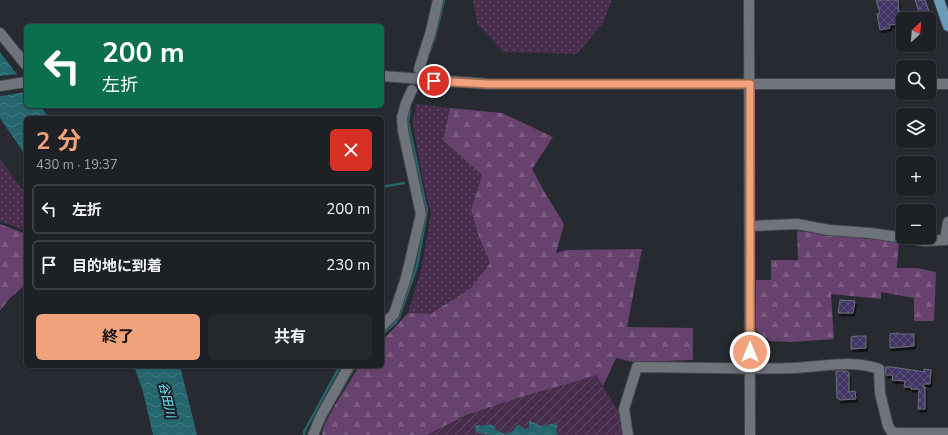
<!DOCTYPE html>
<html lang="ja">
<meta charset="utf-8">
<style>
:root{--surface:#1d2025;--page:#25282d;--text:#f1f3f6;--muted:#a0a3a7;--line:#3b3e42;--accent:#f1a17c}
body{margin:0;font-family:"Nunito Sans","Noto Sans JP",sans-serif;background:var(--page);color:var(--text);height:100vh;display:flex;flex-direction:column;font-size:15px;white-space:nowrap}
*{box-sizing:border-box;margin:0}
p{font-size:13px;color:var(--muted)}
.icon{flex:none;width:22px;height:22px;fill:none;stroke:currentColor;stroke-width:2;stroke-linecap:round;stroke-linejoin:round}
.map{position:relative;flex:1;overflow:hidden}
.panel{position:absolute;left:24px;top:116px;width:360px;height:252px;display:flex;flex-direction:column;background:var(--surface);border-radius:6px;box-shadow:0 1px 3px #0004,0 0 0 1px var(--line)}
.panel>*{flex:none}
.banner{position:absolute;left:24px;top:24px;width:360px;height:84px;border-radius:6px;box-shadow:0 1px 3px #0004,0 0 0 1px var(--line);background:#0b6e4f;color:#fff;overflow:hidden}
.needle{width:26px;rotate:26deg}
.tools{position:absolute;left:896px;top:12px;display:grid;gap:8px}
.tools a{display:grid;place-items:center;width:40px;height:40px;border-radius:6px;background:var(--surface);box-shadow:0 1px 3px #0004,0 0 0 1px var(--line);font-size:20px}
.pin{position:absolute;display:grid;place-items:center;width:34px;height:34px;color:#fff;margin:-17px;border:2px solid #fff;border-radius:50%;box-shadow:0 1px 4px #0007}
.me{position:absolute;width:44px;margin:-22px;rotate:0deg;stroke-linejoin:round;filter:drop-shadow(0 0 3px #0008)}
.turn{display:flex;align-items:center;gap:14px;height:84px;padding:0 12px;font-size:18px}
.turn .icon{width:52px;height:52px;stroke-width:2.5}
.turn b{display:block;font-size:28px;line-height:34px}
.round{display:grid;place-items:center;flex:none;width:42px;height:42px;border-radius:6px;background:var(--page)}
.head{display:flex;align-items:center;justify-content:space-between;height:68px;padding:0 12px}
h1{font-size:24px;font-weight:700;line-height:30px;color:var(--accent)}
.button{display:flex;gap:8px;margin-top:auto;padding:8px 12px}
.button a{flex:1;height:46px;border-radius:6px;background:var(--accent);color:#111;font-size:16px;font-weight:700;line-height:46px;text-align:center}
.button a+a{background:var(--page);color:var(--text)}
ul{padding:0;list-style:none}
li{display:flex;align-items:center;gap:12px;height:50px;margin:0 8px 6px;padding:0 4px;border:2px solid var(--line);border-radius:6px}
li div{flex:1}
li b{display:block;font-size:15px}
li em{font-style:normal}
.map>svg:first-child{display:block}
.grass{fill:url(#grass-dots)}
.forest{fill:url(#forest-firs)}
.garden{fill:url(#garden-furrows)}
.water{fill:url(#water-waves)}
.pier{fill:#272a31}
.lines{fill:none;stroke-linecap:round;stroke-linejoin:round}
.stream{stroke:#24656e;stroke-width:2.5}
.building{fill:url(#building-cross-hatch);stroke:#6e6d76;filter:url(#shadow)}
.minor-casing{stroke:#43464c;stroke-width:12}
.major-casing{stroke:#43464c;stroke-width:12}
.minor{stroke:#6f737b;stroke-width:10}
.major{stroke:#6a9bb9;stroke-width:10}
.route-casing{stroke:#9d6951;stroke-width:10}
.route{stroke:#f1a17c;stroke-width:7}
.labels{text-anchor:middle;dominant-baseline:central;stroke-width:4;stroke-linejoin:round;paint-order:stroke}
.water-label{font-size:12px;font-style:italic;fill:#6eeafb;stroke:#1d2127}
</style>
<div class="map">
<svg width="948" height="435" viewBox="0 0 948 435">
<defs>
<pattern id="grass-dots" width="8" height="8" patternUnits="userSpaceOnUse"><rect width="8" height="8" fill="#482d4d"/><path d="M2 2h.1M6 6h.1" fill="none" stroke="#624b66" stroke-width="1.8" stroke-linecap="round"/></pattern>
<pattern id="forest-firs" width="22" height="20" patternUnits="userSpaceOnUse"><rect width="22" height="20" fill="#67426e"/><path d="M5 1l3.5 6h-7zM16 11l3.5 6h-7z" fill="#7c5d82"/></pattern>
<pattern id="garden-furrows" width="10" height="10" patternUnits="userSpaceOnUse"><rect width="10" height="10" fill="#482d4d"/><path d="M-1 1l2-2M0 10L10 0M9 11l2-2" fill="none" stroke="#624b66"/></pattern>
<pattern id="water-waves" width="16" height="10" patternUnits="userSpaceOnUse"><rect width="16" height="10" fill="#24656e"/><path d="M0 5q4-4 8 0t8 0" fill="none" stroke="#437a82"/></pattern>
<pattern id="building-cross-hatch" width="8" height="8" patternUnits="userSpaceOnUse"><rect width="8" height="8" fill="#413566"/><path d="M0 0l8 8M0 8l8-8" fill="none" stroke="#5c527b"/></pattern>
<filter id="shadow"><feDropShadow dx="1.5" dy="3" stdDeviation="0" flood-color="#0009"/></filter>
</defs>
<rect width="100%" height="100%" fill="#272a31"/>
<!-- grass -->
<path class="grass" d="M473,0H612L603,23L577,54L503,52L477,23Z
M416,104L450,108L443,140L482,175L471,210L479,237L490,263L471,288L429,314L408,313L422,267L431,213L423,181L413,123Z
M0,159L26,195V231L0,221Z"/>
<!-- forest -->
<path class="forest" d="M450,108L502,113L553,137L532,169L545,193L564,224L556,253L567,250L642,249L627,327L693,328V360L633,362L616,358L603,386L596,375L559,387L525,396L467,415L427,435H322C321,424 352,379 359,366H382V341L408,313L430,314L471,288L490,263L479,237L471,210L482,175L443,140Z
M0,224L26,234V284L9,299L0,311Z
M797,231L899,242L897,268H917L936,272L934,321H914V298L881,292V299L831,294L834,339L792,342L770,341L755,330L756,280H771V260H798Z"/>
<!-- garden -->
<path class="garden" d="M596,375L620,414L624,435H427C435,430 444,427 452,423C498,401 548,391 596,375Z"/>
<!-- water -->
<path class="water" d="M0,52L26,86V106H40L49,118H26V156L0,118Z
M134,366H180L197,435H153L143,392Z
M529,421H531L541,426L556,423L558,426L556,431L557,435H493L478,433L476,432L475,428L476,425L484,426L491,424L496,427L495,430L506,434L513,431L517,425H519L524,429L529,428Z"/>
<!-- pier -->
<path class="pier" d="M20,74L26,83V92L0,96V76Z"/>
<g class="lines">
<!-- stream -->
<path class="stream" d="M430,51L435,37L444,0
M382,187L404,183
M382,334L395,323L399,317L417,266L427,211L408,122L410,109
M337,397L355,366
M304,435V432L340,366"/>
</g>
<!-- building -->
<path class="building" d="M876,0H898L900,24L889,25L890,28L880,30L877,14L880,13Z
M915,0H925L930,14L921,18Z
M840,300L855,301L853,313H838Z
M898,333L899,334H914V346L890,348V334Z
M856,336H866V348L851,349V337Z
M885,367H892L924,372V369L931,370L930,384H923V386L925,387V409H918L919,389H911V387H904L905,381L892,380L893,375H886Z
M836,371H847L849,373V392L855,391L856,399L839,400V398H837Z"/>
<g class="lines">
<defs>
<path id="minor" d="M749,0L750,435
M0,33L26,65
M419,69L431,31L438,0
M382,76L489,84H903
M929,84H948
M0,86L26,82
M750,226L797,224L829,230L870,233L925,241L945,240L948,222
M382,326L394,314L406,278L421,214L403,131L402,117L406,103L412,90
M313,435L321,416L349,366
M628,435L624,409L637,367C689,367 742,370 794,368C822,367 851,359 879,369L880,393L888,426L891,431L896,433H948"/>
<path id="major" d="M939,0L948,26"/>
</defs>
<!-- minor casing -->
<use href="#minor" class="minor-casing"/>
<!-- major casing -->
<use href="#major" class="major-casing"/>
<!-- minor -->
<use href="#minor" class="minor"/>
<!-- major -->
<use href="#major" class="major"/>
</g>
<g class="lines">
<defs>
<path id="route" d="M434,81L489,84H750V352"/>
</defs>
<!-- route casing -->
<use href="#route" class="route-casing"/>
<!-- route -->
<use href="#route" class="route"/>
</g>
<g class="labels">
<!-- water labels -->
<g class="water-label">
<text transform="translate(167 400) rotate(77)">谷田川</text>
</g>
</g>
</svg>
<div class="tools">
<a><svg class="needle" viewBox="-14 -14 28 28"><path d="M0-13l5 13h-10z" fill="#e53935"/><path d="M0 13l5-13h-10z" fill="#a0a3a7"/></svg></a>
<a><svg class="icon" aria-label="search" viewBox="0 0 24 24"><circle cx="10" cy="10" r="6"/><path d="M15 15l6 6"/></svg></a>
<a><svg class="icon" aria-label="layers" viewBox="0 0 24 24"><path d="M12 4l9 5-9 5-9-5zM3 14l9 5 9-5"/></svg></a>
<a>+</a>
<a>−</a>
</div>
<div class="pin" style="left:434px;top:81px;background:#d93025"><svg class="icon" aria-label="arrive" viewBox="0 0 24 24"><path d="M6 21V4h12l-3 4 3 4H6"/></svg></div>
<svg class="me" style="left:750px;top:352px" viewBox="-20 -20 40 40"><circle r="17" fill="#f1a17c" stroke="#fff" stroke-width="3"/><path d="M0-11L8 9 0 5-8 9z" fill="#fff"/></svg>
<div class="banner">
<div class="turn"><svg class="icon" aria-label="left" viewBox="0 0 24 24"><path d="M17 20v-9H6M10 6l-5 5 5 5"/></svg><div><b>200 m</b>左折</div></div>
</div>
<section class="panel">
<div class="head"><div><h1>2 分</h1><p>430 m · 19:37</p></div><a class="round" style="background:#d93025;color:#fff"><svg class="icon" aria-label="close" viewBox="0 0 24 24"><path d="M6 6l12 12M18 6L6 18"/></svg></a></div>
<ul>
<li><svg class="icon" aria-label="left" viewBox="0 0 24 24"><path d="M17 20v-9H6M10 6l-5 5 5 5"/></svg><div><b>左折</b></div><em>200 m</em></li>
<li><svg class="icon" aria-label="arrive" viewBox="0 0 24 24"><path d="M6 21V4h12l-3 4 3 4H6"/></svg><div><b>目的地に到着</b></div><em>230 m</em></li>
</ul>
<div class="button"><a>終了</a><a>共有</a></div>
</section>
</div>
